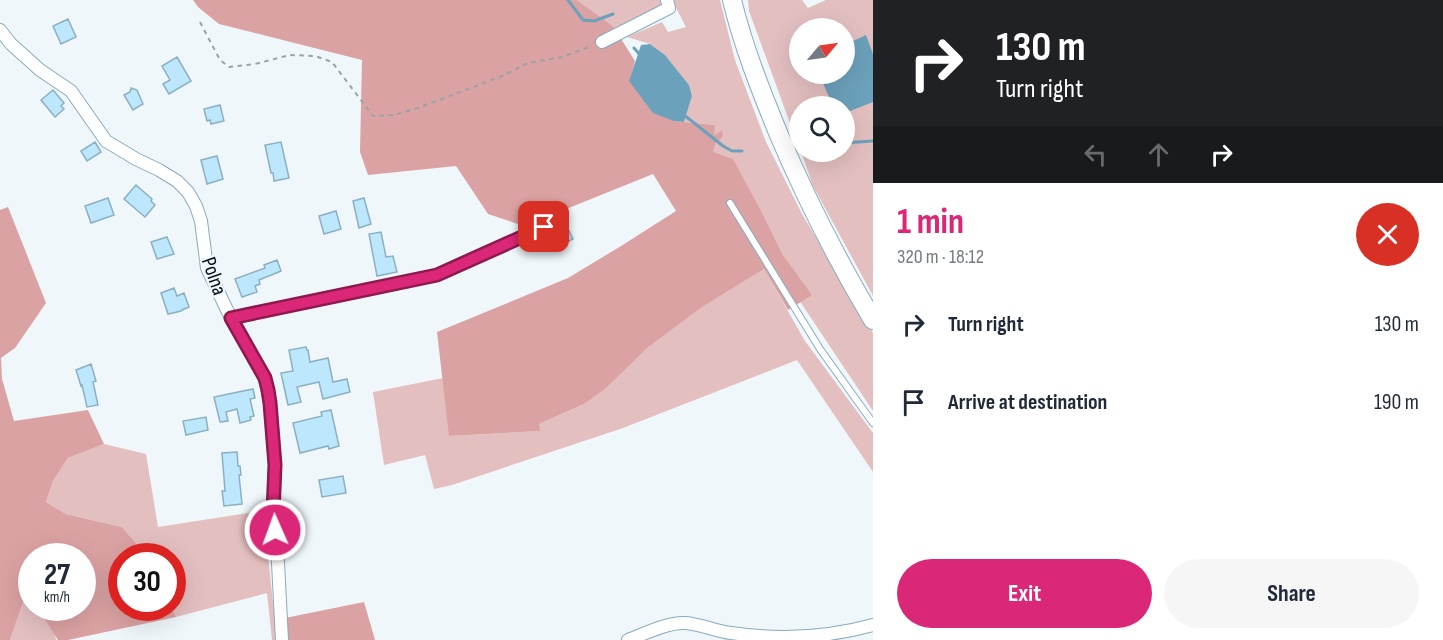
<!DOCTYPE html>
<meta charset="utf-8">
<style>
:root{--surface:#fff;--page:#f6f6f7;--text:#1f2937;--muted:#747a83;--accent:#db2777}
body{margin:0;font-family:"Sofia Sans Condensed",sans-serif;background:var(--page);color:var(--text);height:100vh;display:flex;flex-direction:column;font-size:22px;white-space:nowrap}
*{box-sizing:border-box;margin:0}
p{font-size:20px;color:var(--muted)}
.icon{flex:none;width:33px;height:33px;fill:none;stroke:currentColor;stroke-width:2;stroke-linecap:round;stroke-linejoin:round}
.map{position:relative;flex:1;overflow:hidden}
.sheet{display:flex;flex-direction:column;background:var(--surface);width:570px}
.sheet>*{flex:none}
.guide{background:#202124;color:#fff;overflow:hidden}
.needle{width:39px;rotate:61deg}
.fabs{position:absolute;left:789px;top:18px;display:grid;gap:12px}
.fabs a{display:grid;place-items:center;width:66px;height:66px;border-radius:50%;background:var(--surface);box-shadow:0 6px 24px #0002;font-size:30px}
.speed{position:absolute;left:18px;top:543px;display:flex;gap:12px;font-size:30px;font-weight:700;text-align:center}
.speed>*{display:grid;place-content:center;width:78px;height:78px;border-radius:50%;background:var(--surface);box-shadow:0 6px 24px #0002;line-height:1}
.speed small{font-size:15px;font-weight:400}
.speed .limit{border:9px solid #d22;background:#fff;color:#111}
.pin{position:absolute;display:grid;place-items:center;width:51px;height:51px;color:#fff;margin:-26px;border-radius:12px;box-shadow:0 3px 9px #0006}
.me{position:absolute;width:66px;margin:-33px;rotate:358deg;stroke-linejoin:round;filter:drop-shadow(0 0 4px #0008)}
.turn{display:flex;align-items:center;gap:21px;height:126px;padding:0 24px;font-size:27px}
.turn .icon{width:78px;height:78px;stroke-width:2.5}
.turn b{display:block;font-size:42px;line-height:51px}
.lanes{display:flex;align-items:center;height:57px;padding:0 24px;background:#0003;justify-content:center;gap:30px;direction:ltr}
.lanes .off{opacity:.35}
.round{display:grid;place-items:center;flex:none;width:63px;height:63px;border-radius:32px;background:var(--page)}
.headline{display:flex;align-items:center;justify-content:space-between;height:102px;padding:0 24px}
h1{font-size:36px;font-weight:700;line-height:45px;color:var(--accent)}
.cta{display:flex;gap:12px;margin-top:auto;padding:12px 24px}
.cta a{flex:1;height:69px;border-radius:36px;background:var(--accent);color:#fff;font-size:24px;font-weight:700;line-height:69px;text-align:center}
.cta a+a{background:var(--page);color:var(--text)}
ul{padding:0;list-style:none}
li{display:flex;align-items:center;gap:18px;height:78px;padding:0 24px}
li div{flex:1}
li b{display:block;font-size:22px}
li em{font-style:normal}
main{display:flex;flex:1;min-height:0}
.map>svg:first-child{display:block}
.green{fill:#e3bfc0;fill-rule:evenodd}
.forest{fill:#dba2a3}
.water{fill:#6ca1bb}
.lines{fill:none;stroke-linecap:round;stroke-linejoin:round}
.stream{stroke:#6ca1bb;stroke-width:3}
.building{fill:#bce7fd;stroke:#8bb0c3;stroke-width:1.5}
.service-casing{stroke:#87abbe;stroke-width:8}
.minor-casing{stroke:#87abbe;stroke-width:14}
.secondary-casing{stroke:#87abbe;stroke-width:20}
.path{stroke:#99a2a7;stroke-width:2;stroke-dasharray:4.5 4.5;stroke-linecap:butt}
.service{stroke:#fff;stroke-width:6}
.minor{stroke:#fff;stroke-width:12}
.secondary{stroke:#fff;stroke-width:18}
.route-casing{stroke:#8e194d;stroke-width:15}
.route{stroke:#db2777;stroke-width:10}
.labels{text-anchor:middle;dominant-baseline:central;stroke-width:4.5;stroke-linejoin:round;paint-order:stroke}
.street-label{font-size:21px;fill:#030f16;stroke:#f0f7fb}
</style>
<main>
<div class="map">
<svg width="873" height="640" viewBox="0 0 873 640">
<rect width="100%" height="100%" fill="#f0f7fb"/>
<!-- green -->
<path class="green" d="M577,0H661L663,6L616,30L613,26Z
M672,0H720L735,60L766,142L802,214L873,333V411L777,267L698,180L715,125L684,122L692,96L689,85L665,55L650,44L627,37L662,22L668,32L686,27Z
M748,0H802L808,8L826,0H873V296L813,186L801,152H844V106H800L799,148L749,11ZM800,28H844V74H800Z
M764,269L805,341L873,433V472L797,360L623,428L452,485L434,489L425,455L384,465L373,392L443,378L450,436L539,431V424L584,404L646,349L701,308Z
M104,444L146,454L158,527L267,510V547L277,640H272L267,593L176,617L172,608V556H147L122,527L66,514L46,502L53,481L68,458Z
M27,591L31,598L32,608H37L55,635L56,640H10Z"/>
<!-- forest -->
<path class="forest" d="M193,0H577L613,26L635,61L630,81L674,121L715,125L714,136L722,130L723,136L719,141H716L713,152L733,159L762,213L782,254L812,295L788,310L764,269L701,308L646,349L606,388L584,404L539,424L540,431L449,436L437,332L568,278L621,246L676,211L653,174L524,226L488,214L456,166L368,175L360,152L362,60L219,24L198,7Z
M8,207L46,303L15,348L1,358L2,379L14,421L88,410L104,444L68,458L53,481L46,502L66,514L122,527L147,556H122V608H172L176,617L68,640H58L37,608H82V556H32L31,598L27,591L10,640H0V210Z
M364,602L375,640H289L285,618Z"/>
<!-- water -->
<path class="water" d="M866,35L873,54V102L845,113L844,106H833L819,74H844L845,45Z
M650,44L665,55L689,85L692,96L684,122L674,121L653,113L629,81L641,45Z"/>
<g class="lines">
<!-- stream -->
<path class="stream" d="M568,0L583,20L594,21L613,14
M634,48L641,56
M684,115L723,146L732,151H742
M844,143L873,141"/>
</g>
<!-- building -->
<path class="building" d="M68,19L76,37L61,44L53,26Z
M177,57L191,81L169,94L163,84L170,80L162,66Z
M131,88L137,90L143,104L133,110L124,95L130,92Z
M53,90L64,103L61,106L64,109L55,117L41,100Z
M220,105L224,121L211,124L210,120L207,121L204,109Z
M95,142L101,152L87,161L81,151Z
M281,142L289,178L274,181L273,173H271L265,145Z
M217,156L223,179L207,184L201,160Z
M136,185L152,199L151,201L155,205L145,217L124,199Z
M108,198L114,215L91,223L85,206Z
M364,198L371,224L359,228L353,201Z
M336,211L341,229L324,234L319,216Z
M566,225L573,239L565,243L566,245L558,250L552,240L555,238L552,233Z
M381,232L386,257L393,256L397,272L377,276L369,234Z
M167,237L174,254L157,259L151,242Z
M277,260L281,271L259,280L260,284L255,286L257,292L242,297L235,279L265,268L264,265Z
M174,288L177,296L184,293L189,307L182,310L181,311L168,314L161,293Z
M306,347L307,350H308L310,362L328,358L333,382L347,379L350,392L323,399L319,382L297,387L301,402L288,405L281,373L293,371L289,350Z
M91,364L96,381L93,382L98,405L87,407L82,385L81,386L76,370Z
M253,389L255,398L250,399L254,416L250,417L251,420L240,423L237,409L226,412L228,421L220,422L214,397Z
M331,410L339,446L329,449L328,446L300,453L293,423L322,416L321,412Z
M206,417L208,430L186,435L183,421Z
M237,452L238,466H240L241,475H239L242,504L224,506L222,491H225L222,453Z
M343,476L346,493L322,497L319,480Z"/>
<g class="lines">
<defs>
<path id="service" d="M730,203L820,349L873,423
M231,318L437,275L544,227"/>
<path id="minor" d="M0,30L11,44L40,70L71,91L106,141L136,159L159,170L177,181L188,192L196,206L201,221L207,268L227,310L265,378L270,403L275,465L273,513L278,563L282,640
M602,42L669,8L667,0
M628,640C644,634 668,622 685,623C701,624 715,631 731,633C779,640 826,638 873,625"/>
<path id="secondary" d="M732,0C743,46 761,91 779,135C806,198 837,260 873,320"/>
</defs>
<!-- service casing -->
<use href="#service" class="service-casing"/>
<!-- minor casing -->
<use href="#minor" class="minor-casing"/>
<!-- secondary casing -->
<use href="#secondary" class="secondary-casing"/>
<!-- path -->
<path class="path" d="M200,22L220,60L229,67L255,64L290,55L315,56L332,62L373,116L394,115L418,108L502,76L528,63L562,57L591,46"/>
<!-- service -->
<use href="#service" class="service"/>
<!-- minor -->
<use href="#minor" class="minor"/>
<!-- secondary -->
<use href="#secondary" class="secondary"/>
</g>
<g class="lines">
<defs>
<path id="route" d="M275,530L273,513L275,465L270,403L268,390L265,378L231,318L437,275L544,227"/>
</defs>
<!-- route casing -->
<use href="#route" class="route-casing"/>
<!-- route -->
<use href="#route" class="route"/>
</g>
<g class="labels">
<!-- street labels -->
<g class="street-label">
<text transform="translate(214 276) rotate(71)">Polna</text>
</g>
</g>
</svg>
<div class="fabs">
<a><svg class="needle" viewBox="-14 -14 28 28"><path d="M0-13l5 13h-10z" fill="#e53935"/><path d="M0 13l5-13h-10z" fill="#747a83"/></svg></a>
<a><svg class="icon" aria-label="search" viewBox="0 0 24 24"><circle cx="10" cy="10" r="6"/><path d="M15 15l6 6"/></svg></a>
</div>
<div class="speed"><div>27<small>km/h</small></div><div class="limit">30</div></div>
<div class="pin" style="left:544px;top:227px;background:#d93025"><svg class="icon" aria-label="arrive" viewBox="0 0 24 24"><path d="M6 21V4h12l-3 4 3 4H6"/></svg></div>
<svg class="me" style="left:275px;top:530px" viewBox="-20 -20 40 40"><circle r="17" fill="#db2777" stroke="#fff" stroke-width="3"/><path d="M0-11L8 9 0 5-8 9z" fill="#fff"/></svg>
</div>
<section class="sheet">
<div class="guide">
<div class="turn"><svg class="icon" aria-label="right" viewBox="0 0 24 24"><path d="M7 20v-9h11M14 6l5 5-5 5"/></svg><div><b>130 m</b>Turn right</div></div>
<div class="lanes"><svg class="icon off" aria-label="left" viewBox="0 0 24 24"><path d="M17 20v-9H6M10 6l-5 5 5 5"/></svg><svg class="icon off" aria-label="ahead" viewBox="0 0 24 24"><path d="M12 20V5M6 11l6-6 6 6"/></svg><svg class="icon" aria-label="right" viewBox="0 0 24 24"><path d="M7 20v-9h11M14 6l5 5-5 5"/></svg></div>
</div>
<div class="headline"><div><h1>1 min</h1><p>320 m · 18:12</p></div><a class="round" style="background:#d93025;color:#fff"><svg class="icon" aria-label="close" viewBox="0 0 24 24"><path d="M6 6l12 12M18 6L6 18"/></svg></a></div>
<ul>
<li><svg class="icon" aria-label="right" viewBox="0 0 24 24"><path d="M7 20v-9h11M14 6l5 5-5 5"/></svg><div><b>Turn right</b></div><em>130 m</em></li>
<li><svg class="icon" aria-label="arrive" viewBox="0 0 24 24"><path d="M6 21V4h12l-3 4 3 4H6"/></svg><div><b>Arrive at destination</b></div><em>190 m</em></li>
</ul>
<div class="cta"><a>Exit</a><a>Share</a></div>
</section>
</main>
